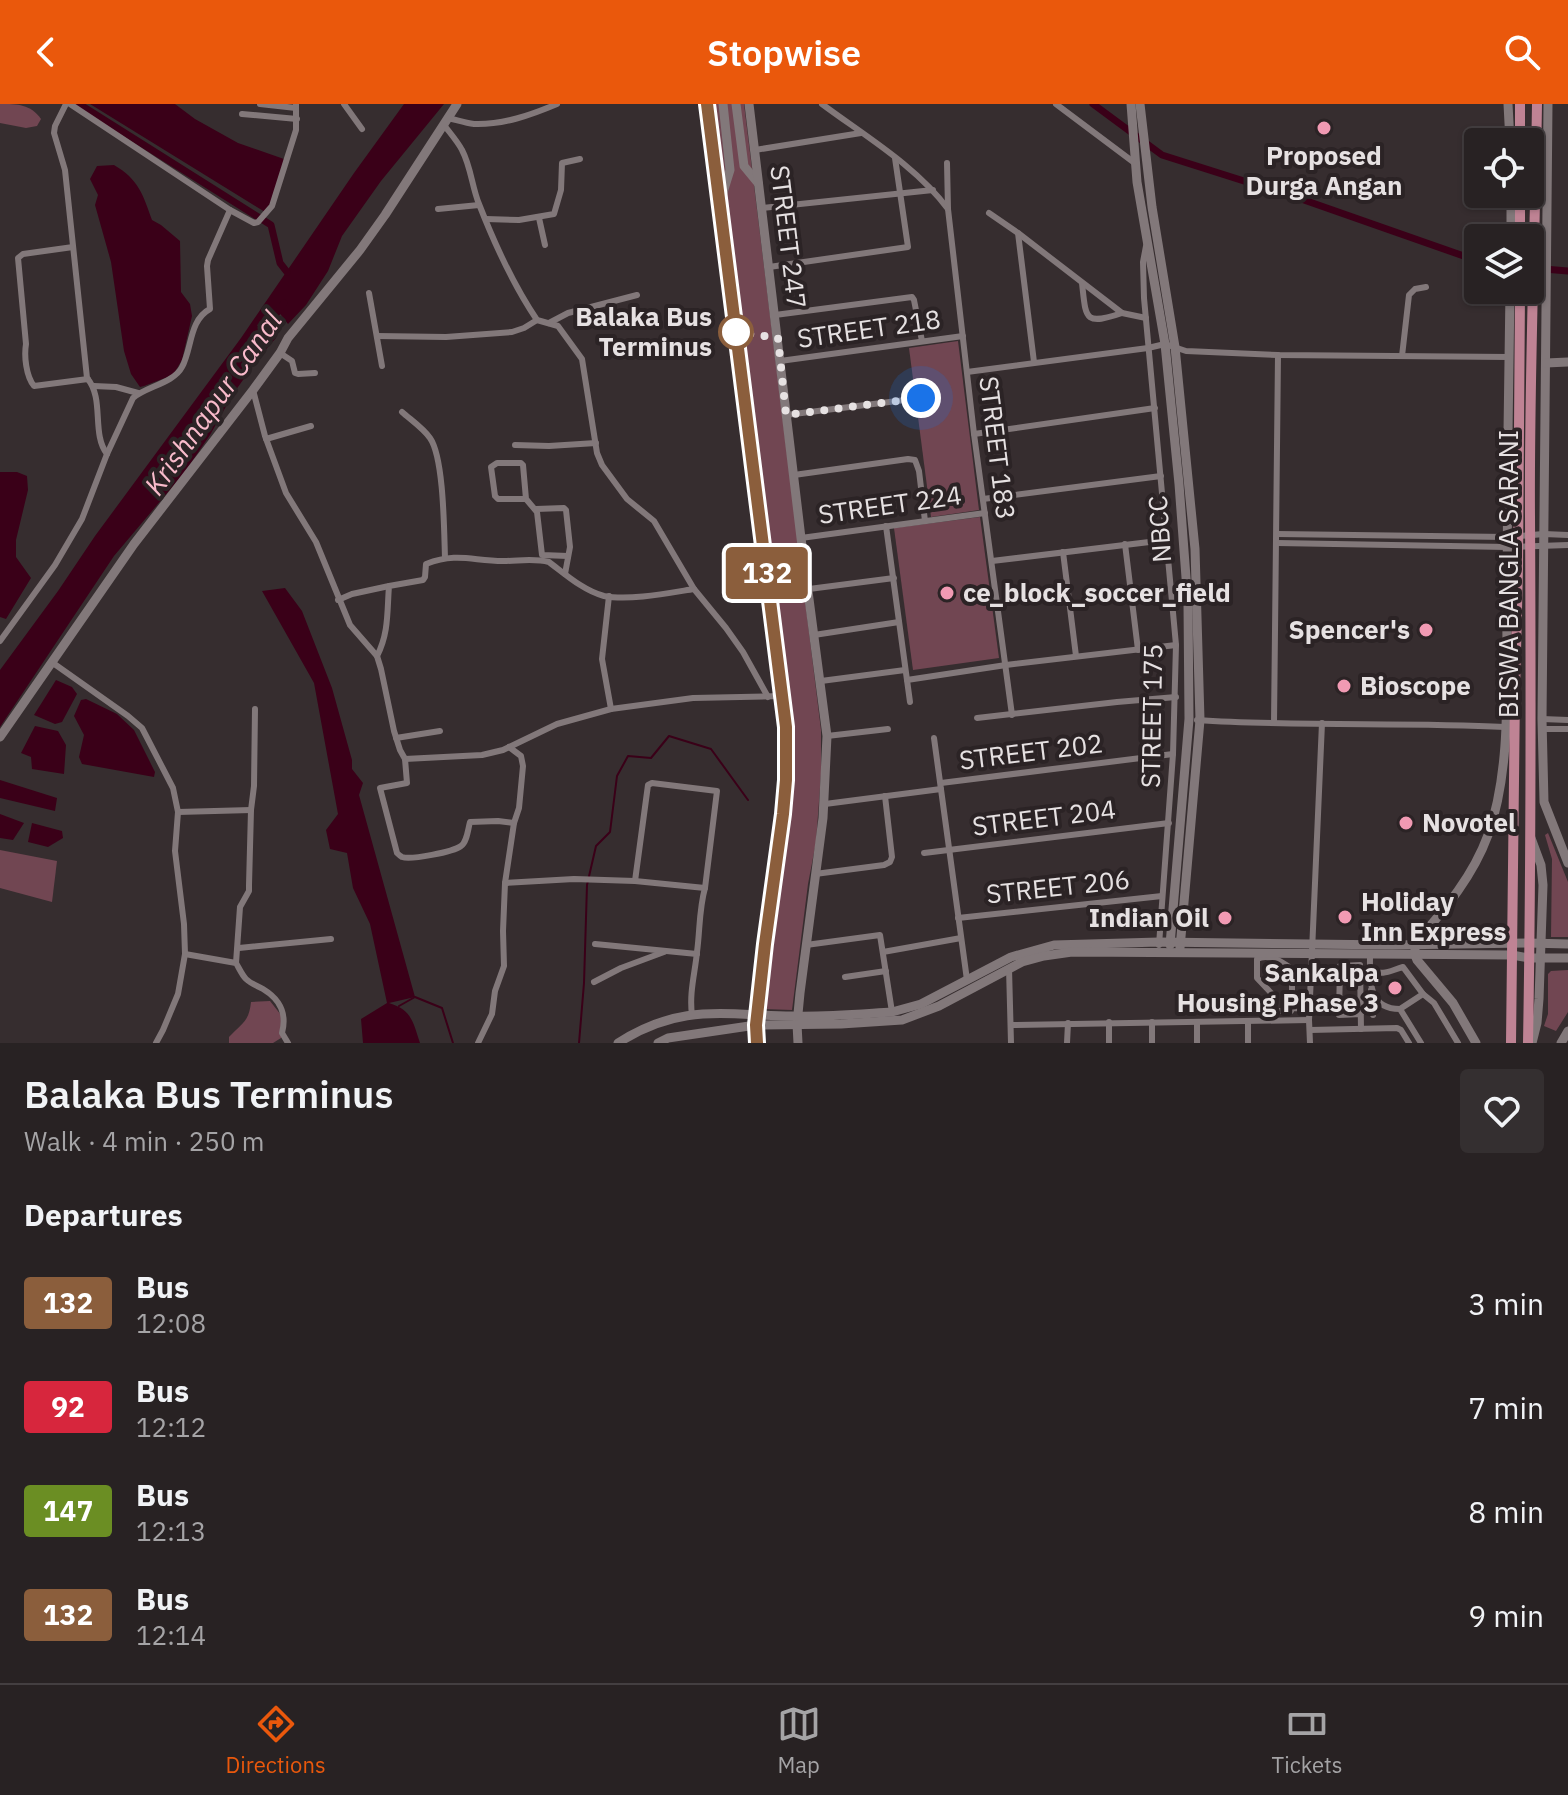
<!DOCTYPE html>
<html lang="en">
<head>
<meta charset="utf-8">
<style>
  body { margin:0; font-family:"IBM Plex Sans",sans-serif; background:#342f30; color:#f1f3f6; height:100vh; display:flex; flex-direction:column; font-size:30px; white-space:nowrap }
  * { box-sizing:border-box; margin:0 }
  p { font-size:26px; color:#a5a4a6 }
  .icon { flex:none; width:44px; height:44px; fill:none; stroke:currentColor; stroke-width:2; stroke-linecap:round; stroke-linejoin:round }
  .map { position:relative; height:939px; overflow:hidden }
  .panel { display:flex; flex-direction:column; background:#282223; flex:1 }
  .panel>* { flex:none }
  .badge { padding:0 16px; border-radius:6px; font-size:28px; line-height:52px }
  .fabs { position:absolute; left:1464px; top:24px; display:grid; gap:16px }
  .fabs a { display:grid; place-items:center; width:80px; height:80px; border-radius:8px; background:#282223; box-shadow:0 2px 6px #0004,0 0 0 2px #443f41; font-size:40px }
  .you { position:absolute; width:40px; height:40px; margin:-20px; border:6px solid #fff; border-radius:50%; background:#1a73e8; box-shadow:0 0 0 12px #1a73e833 }
  .map>.badge { position:absolute; translate:-50% -50%; box-shadow:0 0 0 4px #fff }
  h2 { padding:0 24px; font-size:30px; line-height:72px }
  .round { display:grid; place-items:center; flex:none; width:84px; height:84px; border-radius:8px; background:#342f30 }
  .overview { display:flex; align-items:center; justify-content:space-between; height:136px; padding:0 24px }
  h1 { font-size:38px; font-weight:600; line-height:60px }
  ul { padding:0; list-style:none }
  li { display:flex; align-items:center; gap:24px; height:104px; padding:0 24px }
  li div { flex:1 }
  li b { display:block; font-size:30px }
  li em { font-style:normal }
  li .badge { min-width:88px; font-weight:700; text-align:center }
  header { display:flex; justify-content:space-between; align-items:center; height:104px; padding:0 24px; background:#ea580c; color:#fff; font-size:36px; font-weight:600 }
  .dock { display:flex; justify-content:space-around; align-items:center; height:112px; border-top:2px solid #443f41; background:#282223; font-size:22px; color:#a5a4a6 }
  .dock a { display:grid; justify-items:center; gap:4px }
  .dock .active { color:#ea580c }
  .map>svg:first-child { display:block }
  .green { fill:#714652 }
  .water { fill:#3a0018 }
  .lines { fill:none; stroke-linecap:round; stroke-linejoin:round }
  .stream { stroke:#3a0018; stroke-width:2 }
  .canal { stroke:#3a0018; stroke-width:7 }
  .street { stroke:#82787a; stroke-width:6 }
  .secondary { stroke:#82787a; stroke-width:9 }
  .primary { stroke:#bf8394; stroke-width:10 }
  .line-casing { stroke:#fff; stroke-width:18 }
  .line { stroke:#8b5e3c; stroke-width:12 }
  .walk { stroke:#e6e1e2; stroke-width:8; stroke-dasharray:0 14.4 }
  .poi-dot { fill:#f19ab3; stroke:#2b2325; stroke-width:3 }
  .stop-dot { fill:#fff; stroke:#8b5e3c; stroke-width:4 }
  .labels { text-anchor:middle; stroke-width:8; stroke-linejoin:round; paint-order:stroke }
  .poi-label { font-size:26px; font-weight:bold; fill:#e6e1e2; stroke:#2b2325; text-anchor:start }
  .street-label { font-size:26px; fill:#e6e1e2; stroke:#2b2325 }
  .stop-label { font-size:26px; font-weight:bold; fill:#e6e1e2; stroke:#2b2325; text-anchor:end }
  .water-label { font-size:28px; font-style:italic; fill:#f9bbcb; stroke:#2b2325 }
</style>
</head>
<body>
<header><svg class="icon" aria-label="back" viewBox="0 0 24 24"><path d="M15 5l-7 7 7 7"/></svg>Stopwise<svg class="icon" aria-label="search" viewBox="0 0 24 24"><circle cx="10" cy="10" r="6"/><path d="M15 15l6 6"/></svg></header>
<div class="map">
<svg width="1568" height="939" viewBox="0 0 1568 939">
  <rect width="100%" height="100%" fill="#362d2f"/>
  <!-- green -->
  <g class="green">
    <path d="M0 0C18 0 30 0 41 15L37 22 26 24 0 19Z"/>
    <polygon points="712,0 744,0 821,626 821,670 816,738 808,780 792,906 763,905 773,809 790,691 791,647 788,604"/>
    <polygon points="958,237 979,406 931,413 909,244"/>
    <polygon points="980,413 999,554 913,566 894,424"/>
    <polygon points="1548,729 1568,778 1568,833 1551,833 1552,755 1545,731"/>
    <polygon points="0,746 57,757 52,798 0,784"/>
    <polygon points="1568,866 1568,908 1556,927 1544,922 1548,910 1548,870 1551,867"/>
    <path d="M270 897 281 911V934L273 939H229V933C242 919 249 918 251 898Z"/>
  </g>
  <!-- water -->
  <g class="water">
    <polygon points="90,0 175,0 195,15 238,39 284,55 271,102 265,108"/>
    <polygon points="404,0 444,0 381,77 342,132 328,167 306,201 288,220 278,207 257,221 268,232 276,234 260,252 233,290 210,331 184,369 114,452 0,623 0,566 58,487 95,432 241,234 354,69"/>
    <path d="M114 61C138 75 143 90 152 116L161 121 180 137 181 188 190 200 192 212 182 256 173 271 144 282 140 283 131 270 124 247 111 158 95 101 98 91 90 75 97 62Z"/>
    <polygon points="0,368 17,368 27,372 28,386 16,436 16,453 31,474 6,515 0,513"/>
    <path d="M285 484 302 507 332 584 352 656V665L363 679 359 691 415 893 389 899C412 906 413 918 420 939H363L361 915 387 899 370 820 353 784 347 749 330 745 326 726 338 710 314 579 262 487Z"/>
    <polygon points="56,576 72,583 77,590 62,618 55,620 34,611"/>
    <polygon points="86,595 117,610 134,626 155,668 154,673 82,660 79,653 84,631 74,612 81,596"/>
    <polygon points="35,622 58,627 66,641 64,670 32,665 31,653 21,649"/>
    <polygon points="0,676 57,694 55,707 0,694"/>
    <polygon points="0,710 24,719 13,736 0,734"/>
    <polygon points="32,719 62,727 63,734 48,743 28,738"/>
  </g>
  <g class="lines">
    <!-- stream -->
    <g class="stream">
      <polyline points="399,902 415,893 442,904 453,939"/>
      <polyline points="579,939 584,879 587,781 596,742 610,728 617,672 628,652 651,654 669,632 711,645 748,696"/>
    </g>
    <!-- canal -->
    <g class="canal">
      <polyline points="79,0 271,121 280,159 287,168"/>
      <polyline points="1093,0 1162,51 1304,96 1478,157"/>
      <polyline points="1544,165 1568,167"/>
      <polyline points="259,234 284,199"/>
    </g>
    <!-- street -->
    <g class="street">
      <path d="M66 0 55 22 54 29 65 66 87 274C105 295 91 329 107 350"/>
      <polyline points="70,0 230,106 254,119 258,118 272,102 296,26 296,0"/>
      <polyline points="260,0 296,4"/>
      <polyline points="344,0 362,25"/>
      <path d="M822 0C865 32 916 62 948 105L974 330 1012 611"/>
      <polyline points="1056,0 1136,60"/>
      <polyline points="242,10 297,15"/>
      <path d="M448 14C457 16 465 19 474 20 503 21 531 11 557 0"/>
      <path d="M444 21C450 29 458 38 462 46 471 63 472 83 479 100 495 141 512 179 537 216L558 222 582 255 597 349 602 361 627 395 654 417 694 485 726 524 743 548 768 593"/>
      <polyline points="755,46 861,29"/>
      <polyline points="947,59 948,105"/>
      <polyline points="762,104 933,86"/>
      <polyline points="438,105 479,101"/>
      <polyline points="989,109 1018,129 1122,209 1146,214"/>
      <polyline points="539,114 545,141"/>
      <polyline points="486,115 519,116 554,110 561,86 562,59 580,55"/>
      <polyline points="1018,129 1034,258"/>
      <polyline points="1146,142 1143,158 1144,194 1176,541 1173,650 1159,841"/>
      <path d="M73 143 23 150 18 154 26 240C24 252 26 272 34 282L88 275"/>
      <polyline points="769,163 908,143 895,54"/>
      <path d="M1082 179C1086 215 1084 222 1122 209"/>
      <polyline points="369,189 382,262"/>
      <polyline points="775,211 912,193 914,196 922,237"/>
      <polyline points="549,219 568,209 637,191"/>
      <polyline points="377,232 446,233 512,228 524,224 537,216"/>
      <polyline points="280,249 292,257 295,269 298,270 315,269"/>
      <polyline points="1402,252 1409,191 1415,185 1426,183"/>
      <polyline points="780,257 963,232"/>
      <polyline points="967,268 1148,244 1165,240 1186,247 1278,251 1509,253"/>
      <polyline points="94,282 116,283 138,289"/>
      <polyline points="253,286 265,332 286,389 316,438 350,521 377,552 381,565 394,627 400,646 405,655 482,651 503,646 557,620 611,605 693,594 782,592"/>
      <path d="M402 308C411 316 423 324 430 334 444 354 444 427 445 454"/>
      <polyline points="786,311 921,294"/>
      <polyline points="974,330 1155,304"/>
      <polyline points="266,335 311,322"/>
      <polyline points="515,341 549,342 596,339"/>
      <polyline points="794,371 908,355 915,356 919,367 925,417"/>
      <polyline points="526,395 523,361 521,359 497,359 491,363 495,392 498,395 526,395 537,408 542,451 568,452"/>
      <polyline points="983,395 1161,372"/>
      <polyline points="536,405 564,404 566,406 570,443 565,470"/>
      <polyline points="886,422 910,598"/>
      <polyline points="1277,430 1507,433 1544,430 1568,431"/>
      <polyline points="801,434 985,409"/>
      <polyline points="1277,439 1507,443 1568,441"/>
      <polyline points="1125,440 1138,546"/>
      <polyline points="1063,448 1076,552"/>
      <polyline points="992,457 1166,436"/>
      <polyline points="809,485 894,474"/>
      <polyline points="609,492 602,555 611,605"/>
      <polyline points="338,496 352,490 389,482"/>
      <polyline points="814,531 899,518"/>
      <path d="M0 537 55 461 82 415 107 350 133 294C145 283 174 279 182 263 192 245 189 216 210 205L207 162 208 156 230 106"/>
      <path d="M377 552C389 529 387 507 389 482L423 476 425 473 426 460C458 448 472 457 503 457 519 457 534 454 549 458 565 470 584 487 604 492 629 497 669 489 694 485"/>
      <polyline points="53,559 128,612 142,624 173,684 178,708 175,747 184,820 185,850 178,890 163,926 156,939"/>
      <polyline points="907,576 1006,561 1176,541"/>
      <polyline points="821,577 905,566"/>
      <polyline points="977,614 1117,598 1176,593"/>
      <polyline points="1542,615 1568,616"/>
      <path d="M1197 616C1299 623 1402 618 1505 623"/>
      <polyline points="1274,619 1278,251"/>
      <polyline points="1542,625 1568,625"/>
      <polyline points="827,632 888,625"/>
      <polyline points="396,634 440,627"/>
      <polyline points="934,634 967,876"/>
      <path d="M405 655 407 679 380 684 397 749C398 750 400 752 402 753 411 756 453 748 461 742 467 738 468 725 470 718L498 717 514 719"/>
      <polyline points="941,679 1173,650"/>
      <polyline points="825,700 941,685"/>
      <polyline points="178,708 251,706"/>
      <polyline points="924,749 1169,719"/>
      <polyline points="815,770 884,761 890,758 892,753 885,692"/>
      <path d="M635 777 648 681 652 679 717 687 705 784C699 805 700 826 697 848 695 869 689 889 692 911"/>
      <polyline points="505,779 574,775 635,777 705,784"/>
      <polyline points="958,814 1162,792"/>
      <polyline points="595,840 697,850"/>
      <polyline points="806,841 880,831 892,908"/>
      <polyline points="239,844 331,835"/>
      <polyline points="883,848 961,834"/>
      <path d="M185 850 236 859C239 864 242 871 246 875 251 880 258 882 263 885 281 896 287 910 282 929L288 939"/>
      <path d="M1370 851C1370 875 1367 905 1400 905L1421 939"/>
      <polyline points="236,859 240,803 249,787 249,781 251,706 254,682 255,605"/>
      <polyline points="1009,864 1011,939"/>
      <path d="M1370 866C1384 872 1389 867 1403 863L1423 890 1400 905"/>
      <polyline points="845,873 886,867"/>
      <polyline points="594,878 621,864 664,848"/>
      <polyline points="1371,886 1373,911"/>
      <polyline points="1423,890 1434,899 1458,939"/>
      <path d="M1292 904 1291 907H1276L1274 906V892L1257 874V855C1269 849 1282 858 1292 865V904L1310 905"/>
      <polyline points="1361,910 1339,911 1340,862 1360,861 1361,925"/>
      <polyline points="1248,917 1248,939"/>
      <polyline points="1109,918 1109,939"/>
      <polyline points="1152,918 1152,939"/>
      <polyline points="1197,918 1197,939"/>
      <polyline points="1011,921 1309,916"/>
      <polyline points="1310,926 1397,924 1401,926 1409,939"/>
      <polyline points="478,939 492,910 495,887 504,862 503,827 505,779 514,719 519,704 523,662 521,652 509,643"/>
      <polyline points="1067,939 1068,919"/>
      <polyline points="1310,939 1309,916 1322,619"/>
    </g>
    <!-- secondary -->
    <g class="secondary">
      <polyline points="707,0 786,623 786,676 783,710 765,840 756,921 757,939"/>
      <polyline points="736,0 744,62 758,79"/>
      <polyline points="749,0 801,434 827,632 823,714 800,889 797,920 798,939"/>
      <polyline points="1131,0 1137,78 1165,240 1179,380 1188,500 1189,615 1170,841"/>
      <polyline points="1140,0 1152,103 1175,243 1195,445 1200,616 1180,844"/>
      <polyline points="1508,0 1510,38"/>
      <polyline points="1548,0 1542,615 1544,698 1568,759"/>
      <polyline points="1511,90 1511,134"/>
      <polyline points="721,95 730,66 723,0"/>
      <polyline points="1546,259 1568,258"/>
      <polyline points="0,633 134,440 253,286 280,249 288,234 360,146 385,111 457,0"/>
      <polyline points="1531,734 1541,761 1543,781 1539,895 1537,919 1532,939"/>
      <path d="M618 939C680 899 723 911 792 912 825 913 859 910 892 908L921 900 1011 853 1054 841 1159 838 1392 841 1529 839 1568 840"/>
      <polyline points="658,939 668,934 756,921 841,920 902,916 939,902 1022,858 1044,852 1072,848 1512,851 1529,854 1568,854"/>
      <path d="M1476 939 1453 899 1417 856 1415 851V841L1418 836C1446 804 1473 772 1488 731 1512 664 1506 579 1507 508 1507 401 1508 293 1510 186"/>
      <polyline points="1561,939 1568,927"/>
    </g>
    <!-- primary -->
    <g class="primary">
      <polyline points="1520,38 1520,0"/>
      <polyline points="1520,134 1520,90"/>
      <polyline points="1511,939 1515,588 1518,465 1520,186"/>
      <path d="M1528 939C1531 763 1531 588 1530 412 1529 275 1535 137 1537 0"/>
    </g>
  </g>
  <g class="lines">
    <defs>
      <polyline id="line" points="707,0 786,623 786,676 783,710 765,840 756,921 757,939"/>
    </defs>
    <!-- line casing -->
    <use href="#line" class="line-casing"/>
    <!-- line -->
    <use href="#line" class="line"/>
    <!-- walk -->
    <polyline class="walk" points="736,228 778,234 786,311 921,294"/>
  </g>
  <!-- markers -->
  <g class="poi-dot">
    <circle cx="1324" cy="24" r="8"/>
    <circle cx="947" cy="489" r="8"/>
    <circle cx="1426" cy="526" r="8"/>
    <circle cx="1344" cy="582" r="8"/>
    <circle cx="1406" cy="719" r="8"/>
    <circle cx="1345" cy="813" r="8"/>
    <circle cx="1225" cy="814" r="8"/>
    <circle cx="1395" cy="884" r="8"/>
  </g>
  <circle class="stop-dot" cx="736" cy="228" r="16"/>
  <g class="labels">
    <!-- poi labels -->
    <g class="poi-label">
      <text x="1324" y="61" text-anchor="middle">Proposed<tspan x="1324" dy="30">Durga Angan</tspan></text>
      <text x="963" y="498">ce_block_soccer_field</text>
      <text x="1410" y="535" text-anchor="end">Spencer's</text>
      <text x="1360" y="591">Bioscope</text>
      <text x="1422" y="728">Novotel</text>
      <text x="1361" y="807">Holiday<tspan x="1361" dy="30">Inn Express</tspan></text>
      <text x="1209" y="823" text-anchor="end">Indian Oil</text>
      <text x="1379" y="878" text-anchor="end">Sankalpa<tspan x="1379" dy="30">Housing Phase 3</tspan></text>
    </g>
    <!-- street labels -->
    <g class="street-label">
      <text transform="translate(788 133) rotate(83)" y="9">STREET 247</text>
      <text transform="translate(869 225) rotate(-8)" y="9">STREET 218</text>
      <text transform="translate(997 344) rotate(83)" y="9">STREET 183</text>
      <text transform="translate(890 401) rotate(-8)" y="9">STREET 224</text>
      <text transform="translate(1160 425) rotate(-94)" y="9">NBCC</text>
      <text transform="translate(1509 470) rotate(-90)" y="9">BISWA BANGLA SARANI</text>
      <text transform="translate(1152 612) rotate(-89)" y="9">STREET 175</text>
      <text transform="translate(1031 648) rotate(-7)" y="9">STREET 202</text>
      <text transform="translate(1044 714) rotate(-7)" y="9">STREET 204</text>
      <text transform="translate(1058 783) rotate(-6)" y="9">STREET 206</text>
    </g>
    <!-- stop labels -->
    <g class="stop-label">
      <text x="712" y="222">Balaka Bus<tspan x="712" dy="30">Terminus</tspan></text>
    </g>
    <!-- water labels -->
    <g class="water-label">
      <text transform="translate(213 299) rotate(-55)" y="10">Krishnapur Canal</text>
    </g>
  </g>
</svg>
<div class="fabs">
<a><svg class="icon" aria-label="locate" viewBox="0 0 24 24"><circle cx="12" cy="12" r="6"/><path d="M12 2v4M12 18v4M2 12h4M18 12h4"/></svg></a>
<a><svg class="icon" aria-label="layers" viewBox="0 0 24 24"><path d="M12 4l9 5-9 5-9-5zM3 14l9 5 9-5"/></svg></a>
</div>
<div class="you" style="left:921px;top:294px"></div>
<b class="badge" style="left:767px;top:469px;background:#8b5e3c;color:#fff">132</b>
</div>
<section class="panel">
<div class="overview"><div><h1>Balaka Bus Terminus</h1><p>Walk · 4 min · 250 m</p></div><a class="round"><svg class="icon" aria-label="heart" viewBox="0 0 24 24"><path d="M12 20l-8-8c-3-5 5-10 8-4 3-6 11-1 8 4z"/></svg></a></div>
<h2>Departures</h2>
<ul>
<li><span class="badge" style="background:#8b5e3c;color:#fff">132</span><div><b>Bus</b><p>12:08</p></div><em>3 min</em></li>
<li><span class="badge" style="background:#d7263d;color:#fff">92</span><div><b>Bus</b><p>12:12</p></div><em>7 min</em></li>
<li><span class="badge" style="background:#6b8e23;color:#fff">147</span><div><b>Bus</b><p>12:13</p></div><em>8 min</em></li>
<li><span class="badge" style="background:#8b5e3c;color:#fff">132</span><div><b>Bus</b><p>12:14</p></div><em>9 min</em></li>
</ul>
</section>
<nav class="dock">
<a class="active"><svg class="icon" aria-label="directions" viewBox="0 0 24 24"><path d="M12 3l9 9-9 9-9-9zM9 14v-3h6M13 9l2 2-2 2"/></svg>Directions</a>
<a><svg class="icon" aria-label="map" viewBox="0 0 24 24"><path d="M3 6l6-2 6 2 6-2v14l-6 2-6-2-6 2zM9 4v14M15 6v14"/></svg>Map</a>
<a><svg class="icon" aria-label="tickets" viewBox="0 0 24 24"><path d="M3 7h18v10H3zM15 7v10"/></svg>Tickets</a>
</nav>
</body>
</html>
